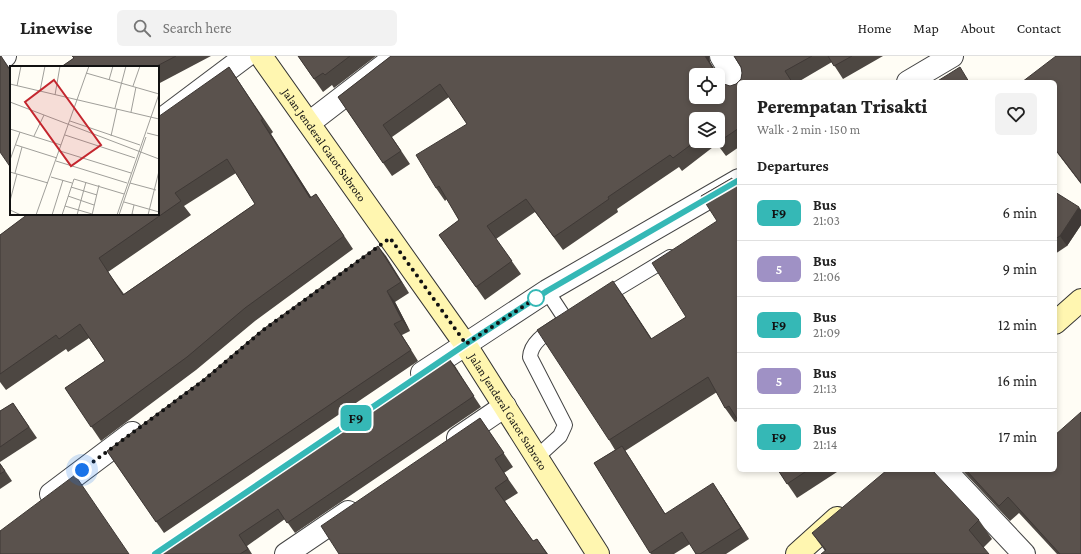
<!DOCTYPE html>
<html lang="en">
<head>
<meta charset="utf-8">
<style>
  body { margin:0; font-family:"Crimson Pro",serif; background:#f2f2f2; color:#222; height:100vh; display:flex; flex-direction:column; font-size:15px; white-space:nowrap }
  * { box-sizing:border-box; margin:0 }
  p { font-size:13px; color:#767676 }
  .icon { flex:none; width:22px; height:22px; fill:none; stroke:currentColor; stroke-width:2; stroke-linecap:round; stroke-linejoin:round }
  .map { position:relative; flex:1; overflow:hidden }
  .details { position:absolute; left:737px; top:24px; width:320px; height:392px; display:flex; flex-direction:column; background:#fff; border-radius:6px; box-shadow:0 2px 6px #0003 }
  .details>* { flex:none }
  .badge { padding:0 8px; border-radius:6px; font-size:14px; line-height:26px }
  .buttons { position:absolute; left:689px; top:12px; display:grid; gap:8px }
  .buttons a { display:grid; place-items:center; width:36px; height:36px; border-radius:6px; background:#fff; box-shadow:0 2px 6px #0003; font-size:20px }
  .you { position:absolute; width:20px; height:20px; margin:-10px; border:3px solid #fff; border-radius:50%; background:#1a73e8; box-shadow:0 0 0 6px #1a73e833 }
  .map>.badge { position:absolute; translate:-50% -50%; box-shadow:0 0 0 2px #fff }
  h2 { padding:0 20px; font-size:15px; line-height:36px }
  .round { display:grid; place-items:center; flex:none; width:42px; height:42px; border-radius:6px; background:#f2f2f2 }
  .headline { display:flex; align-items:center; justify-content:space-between; height:68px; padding:0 20px }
  h1 { font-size:19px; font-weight:800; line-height:30px }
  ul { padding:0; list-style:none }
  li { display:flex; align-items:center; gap:12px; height:56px; padding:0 20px; border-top:1px solid #e0e0e0 }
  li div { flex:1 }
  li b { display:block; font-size:15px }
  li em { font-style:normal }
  li .badge { min-width:44px; font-weight:700; text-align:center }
  header { display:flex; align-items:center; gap:24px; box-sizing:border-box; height:56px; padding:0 20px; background:#fff; border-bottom:1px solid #e0e0e0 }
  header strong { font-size:19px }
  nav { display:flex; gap:22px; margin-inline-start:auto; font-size:14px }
  .search { width:280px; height:36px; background:#f2f2f2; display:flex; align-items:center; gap:10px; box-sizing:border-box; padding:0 14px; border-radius:6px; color:#767676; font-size:15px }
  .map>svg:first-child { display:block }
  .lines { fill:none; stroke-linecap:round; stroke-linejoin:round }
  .service-casing { stroke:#444; stroke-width:16 }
  .minor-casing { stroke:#444; stroke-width:24 }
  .tertiary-casing { stroke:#444; stroke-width:24 }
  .secondary-casing { stroke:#333; stroke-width:24 }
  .service { stroke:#fff; stroke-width:14 }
  .minor { stroke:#fff; stroke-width:22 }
  .tertiary { stroke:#fff; stroke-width:22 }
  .secondary { stroke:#fff6b0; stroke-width:22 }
  .wall { fill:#4d4742; fill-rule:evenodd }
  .shaded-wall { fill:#3f3936 }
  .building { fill:#5a524d; stroke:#3f3936; fill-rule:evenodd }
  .line-casing { stroke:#fff; stroke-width:9 }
  .line { stroke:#35b8b6; stroke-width:6 }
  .walk { stroke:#111; stroke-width:4; stroke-dasharray:0 7.2 }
  .stop-dot { fill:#fff; stroke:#35b8b6; stroke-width:2 }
  .labels { text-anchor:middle; stroke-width:4; stroke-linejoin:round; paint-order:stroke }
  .street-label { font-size:12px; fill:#111; stroke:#fff }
  .inset-road { fill:none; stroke:#a09f9a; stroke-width:1 }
  .view { fill:#c4262e; fill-opacity:0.15; stroke:#c4262e; stroke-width:2 }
  .inset-edge { fill:none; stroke:#111; stroke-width:2 }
</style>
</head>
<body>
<header>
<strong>Linewise</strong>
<div class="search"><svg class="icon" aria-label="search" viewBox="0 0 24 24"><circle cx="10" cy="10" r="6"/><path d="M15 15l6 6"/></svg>Search here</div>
<nav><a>Home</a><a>Map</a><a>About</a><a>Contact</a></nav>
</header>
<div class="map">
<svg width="1081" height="498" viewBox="0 0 1081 498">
  <rect width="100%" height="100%" fill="#fffdf5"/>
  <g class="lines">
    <defs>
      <g id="service">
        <polyline points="602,242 670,201"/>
        <path d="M537 401 560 380 565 369 530 301C531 283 553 274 566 264L547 235"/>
      </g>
      <g id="minor">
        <polyline points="721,0 739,30"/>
        <polyline points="0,4 5,0"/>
        <polyline points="158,66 246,0"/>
        <polyline points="309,67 396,0"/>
        <polyline points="458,382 505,350"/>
        <polyline points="945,414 1024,498"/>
        <polyline points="51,438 132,377"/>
        <polyline points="286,498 348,456"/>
      </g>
      <g id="tertiary">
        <polyline points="908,26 952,0"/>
        <polyline points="422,317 547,235 739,124"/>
      </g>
      <g id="secondary">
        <path id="s1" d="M261 0 465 288 598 498"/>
        <polyline points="1055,267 1081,244"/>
        <polyline points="797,498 837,462"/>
      </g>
    </defs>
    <!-- service casing -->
    <use href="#service" class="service-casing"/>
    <!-- minor casing -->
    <use href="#minor" class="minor-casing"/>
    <!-- tertiary casing -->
    <use href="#tertiary" class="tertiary-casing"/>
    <!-- secondary casing -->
    <use href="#secondary" class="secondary-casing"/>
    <!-- service -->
    <use href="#service" class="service"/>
    <!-- minor -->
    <use href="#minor" class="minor"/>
    <!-- tertiary -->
    <use href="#tertiary" class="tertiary"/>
    <!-- secondary -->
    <use href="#secondary" class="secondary"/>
  </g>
  <!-- wall -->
  <g class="wall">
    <polygon points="72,0 211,0 158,28 158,11 61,11 74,2"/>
    <polygon points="298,0 376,0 334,32 332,29 323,36"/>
    <path d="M391 0H709L710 6 723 27 724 28 730 30 736 28 741 23 742 17 741 11 734 0H883L843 23 832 6 798 26H739V91L726 100 717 88 682 115 679 111 617 153 618 156 563 194 535 156 496 183 521 218 485 244 439 179 459 164 447 143 445 145 436 132 467 68 449 41 392 81 410 108 392 120 338 41ZM696 63 718 85H696Z"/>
    <polygon points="1081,0 1081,128 1055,94 1055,26"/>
    <path d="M229 11 273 76 271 78 311 141 316 138 353 193 255 265 196 314 101 385 65 332 105 305 89 282 68 296 66 293 6 334 0 326V179ZM236 117 255 148 124 238 108 216 191 159 184 150Z"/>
    <polygon points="732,122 739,132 739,366 738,365 735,366 725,352 717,336 625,395 665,458 721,439 749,483 726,498 696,498 690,488 674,498 651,498 594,407 615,394 609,384 623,239 652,283 686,261 717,165"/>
    <polygon points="1055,136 1081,154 1081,169 1067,190 1055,198"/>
    <polygon points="378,190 409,237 395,246 410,275 402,279 418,305 164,477 107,395 204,323"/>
    <polygon points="447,300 481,351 295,477 285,463 247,490 252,498 154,498"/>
    <polygon points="13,347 37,382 0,406 0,355"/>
    <polygon points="480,362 513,411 504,417 518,437 505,445 533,485 537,483 548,498 339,498"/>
    <polygon points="0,407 12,425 0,433"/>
    <polygon points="778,414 835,414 837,416 797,442"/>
    <polygon points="962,414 1055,414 1081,498 1057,498 1019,457 1010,465"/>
    <polygon points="919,416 979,464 992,483 984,491 825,495 812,477"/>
  </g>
  <!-- shaded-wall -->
  <g class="shaded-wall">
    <polygon points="1,0 11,14 11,16"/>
    <polygon points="705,0 709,0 710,6 718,19 717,19"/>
    <polygon points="261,64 271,78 320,155 310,142"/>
    <polygon points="1079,151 1081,154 1081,169 1067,190 1060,180"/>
    <polygon points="378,190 386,200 409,237 401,226"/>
    <polygon points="613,225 623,239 661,298 651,283"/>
    <polygon points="387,235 395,246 410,275 402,264"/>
    <polygon points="447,300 455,310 481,351 474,340"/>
    <polygon points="622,390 630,402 673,470 665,458"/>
    <polygon points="713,427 721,439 749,483 741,472"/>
  </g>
  <!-- building -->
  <g class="building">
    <polygon points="0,0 1,0 11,16 11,112 0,96"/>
    <polygon points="72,0 176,0 155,11 61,11 74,2"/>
    <polygon points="298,0 350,0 325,19 323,17 314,23"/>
    <polygon points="391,0 705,0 717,19 696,19 696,41 718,41 718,21 720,24 724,28 730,30 736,28 741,23 742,17 741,11 734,0 812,0 785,15 792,26 739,26 739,72 717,87 715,85 718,85 718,63 696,63 696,85 673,102 670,99 608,141 609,143 554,181 526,143 487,170 512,205 476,231 439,179 459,164 439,130 436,132 416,99 467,68 440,28 383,69 401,95 383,107 338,41"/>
    <polygon points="828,0 852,0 834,10"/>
    <polygon points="1056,0 1081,0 1081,127 1055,93 1055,26 1022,26"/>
    <path d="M229 11 263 63 261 64 310 142 316 138 344 180 245 252 187 301 91 371 65 332 105 305 80 268 59 283 56 279 0 318V179L28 158H158V61ZM227 103 255 148 123 239 99 202 181 145 175 137Z"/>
    <polygon points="960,11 969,26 936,26"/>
    <polygon points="732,122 739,133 739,366 729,350 725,352 708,321 609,384 537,274 613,225 651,283 686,261 652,207 717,165 701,140"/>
    <polygon points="1055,136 1079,151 1060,180 1055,183"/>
    <polygon points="378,190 401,226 387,235 402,264 394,268 411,294 156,466 107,395 204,323 262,274"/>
    <polygon points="447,300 474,340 287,467 278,453 239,479 248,493 240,498 154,498"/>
    <polygon points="13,347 29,371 0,391 0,355"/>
    <polygon points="1081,356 1081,498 1060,498 1008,441 999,450 966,414 1055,414 1055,379"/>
    <polygon points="480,362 504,397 495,403 508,423 495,432 533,485 537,483 547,498 339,498 321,470"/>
    <polygon points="622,390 665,458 713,427 741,472 700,498 696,498 682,476 650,497 594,407"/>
    <polygon points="0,408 5,415 0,418"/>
    <polygon points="778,414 808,414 787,428"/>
    <polygon points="887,414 917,414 919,416 921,414 932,414 979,464 969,474 989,498 821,498 826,494 812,477"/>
    <polygon points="75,419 129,498 0,498 0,475"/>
  </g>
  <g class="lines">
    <defs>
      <polyline id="line" points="155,498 466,288 547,235 739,124"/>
    </defs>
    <!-- line casing -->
    <use href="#line" class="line-casing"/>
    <!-- line -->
    <use href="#line" class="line"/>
    <!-- walk -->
    <polyline class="walk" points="82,414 204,324 262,275 390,182 466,288 536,242"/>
  </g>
  <!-- markers -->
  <circle class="stop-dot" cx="536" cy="242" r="8"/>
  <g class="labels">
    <!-- street labels -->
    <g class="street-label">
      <text dy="4" stroke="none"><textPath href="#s1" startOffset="109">Jalan Jenderal Gatot Subroto</textPath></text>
      <text dy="4" stroke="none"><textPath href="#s1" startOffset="433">Jalan Jenderal Gatot Subroto</textPath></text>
    </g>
  </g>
  <!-- overview -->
  <g transform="translate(10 10)">
    <rect width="149" height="149" fill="#fffdf5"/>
    <path class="inset-road" d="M76 7 149 28M99 14 103 0M0 18 149 53M7 20 11 0M123 20 130 0M30 25 35 0M45 29 50 0M0 36 149 93M105 42 116 0M121 46 126 21M60 55 130 79M0 63 51 79M137 67 149 70M55 69 125 92M24 70 34 49M101 70 107 43M6 79 47 92M50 85 121 107M0 94 10 66M46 95 117 117M0 106 38 117M5 107 12 81M41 111 62 117M120 117 146 124M61 121 87 129M58 130 84 139M0 135 7 108M114 136 149 146M124 139 122 148 126 149M55 140 82 148M0 144 11 149M26 149 79 0M42 149 53 114M52 149 64 113 114 128M67 149 76 116M82 149 89 119M107 149 149 28M109 149 136 71M138 149 149 105"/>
    <path class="view" d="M44 14 91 79 61 100 15 36Z"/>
    <rect width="149" height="149" class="inset-edge"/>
  </g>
</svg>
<div class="buttons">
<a><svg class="icon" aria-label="locate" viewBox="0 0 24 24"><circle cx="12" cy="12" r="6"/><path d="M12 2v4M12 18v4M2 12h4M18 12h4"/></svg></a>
<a><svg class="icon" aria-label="layers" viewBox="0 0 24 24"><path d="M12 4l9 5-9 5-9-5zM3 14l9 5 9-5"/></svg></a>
</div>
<div class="you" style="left:82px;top:414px"></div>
<b class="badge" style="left:356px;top:362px;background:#35b8b6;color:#111">F9</b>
<section class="details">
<div class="headline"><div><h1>Perempatan Trisakti</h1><p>Walk · 2 min · 150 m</p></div><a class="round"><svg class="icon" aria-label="heart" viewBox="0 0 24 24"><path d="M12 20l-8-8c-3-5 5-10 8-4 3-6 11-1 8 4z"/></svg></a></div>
<h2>Departures</h2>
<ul>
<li><span class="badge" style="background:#35b8b6;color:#111">F9</span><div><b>Bus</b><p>21:03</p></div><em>6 min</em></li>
<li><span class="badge" style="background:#9f91c5;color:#fff">5</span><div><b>Bus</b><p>21:06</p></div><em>9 min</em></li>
<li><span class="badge" style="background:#35b8b6;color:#111">F9</span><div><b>Bus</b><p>21:09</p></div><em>12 min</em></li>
<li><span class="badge" style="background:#9f91c5;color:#fff">5</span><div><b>Bus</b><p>21:13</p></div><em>16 min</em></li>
<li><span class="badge" style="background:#35b8b6;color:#111">F9</span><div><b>Bus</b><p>21:14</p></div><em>17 min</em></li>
</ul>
</section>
</div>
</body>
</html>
